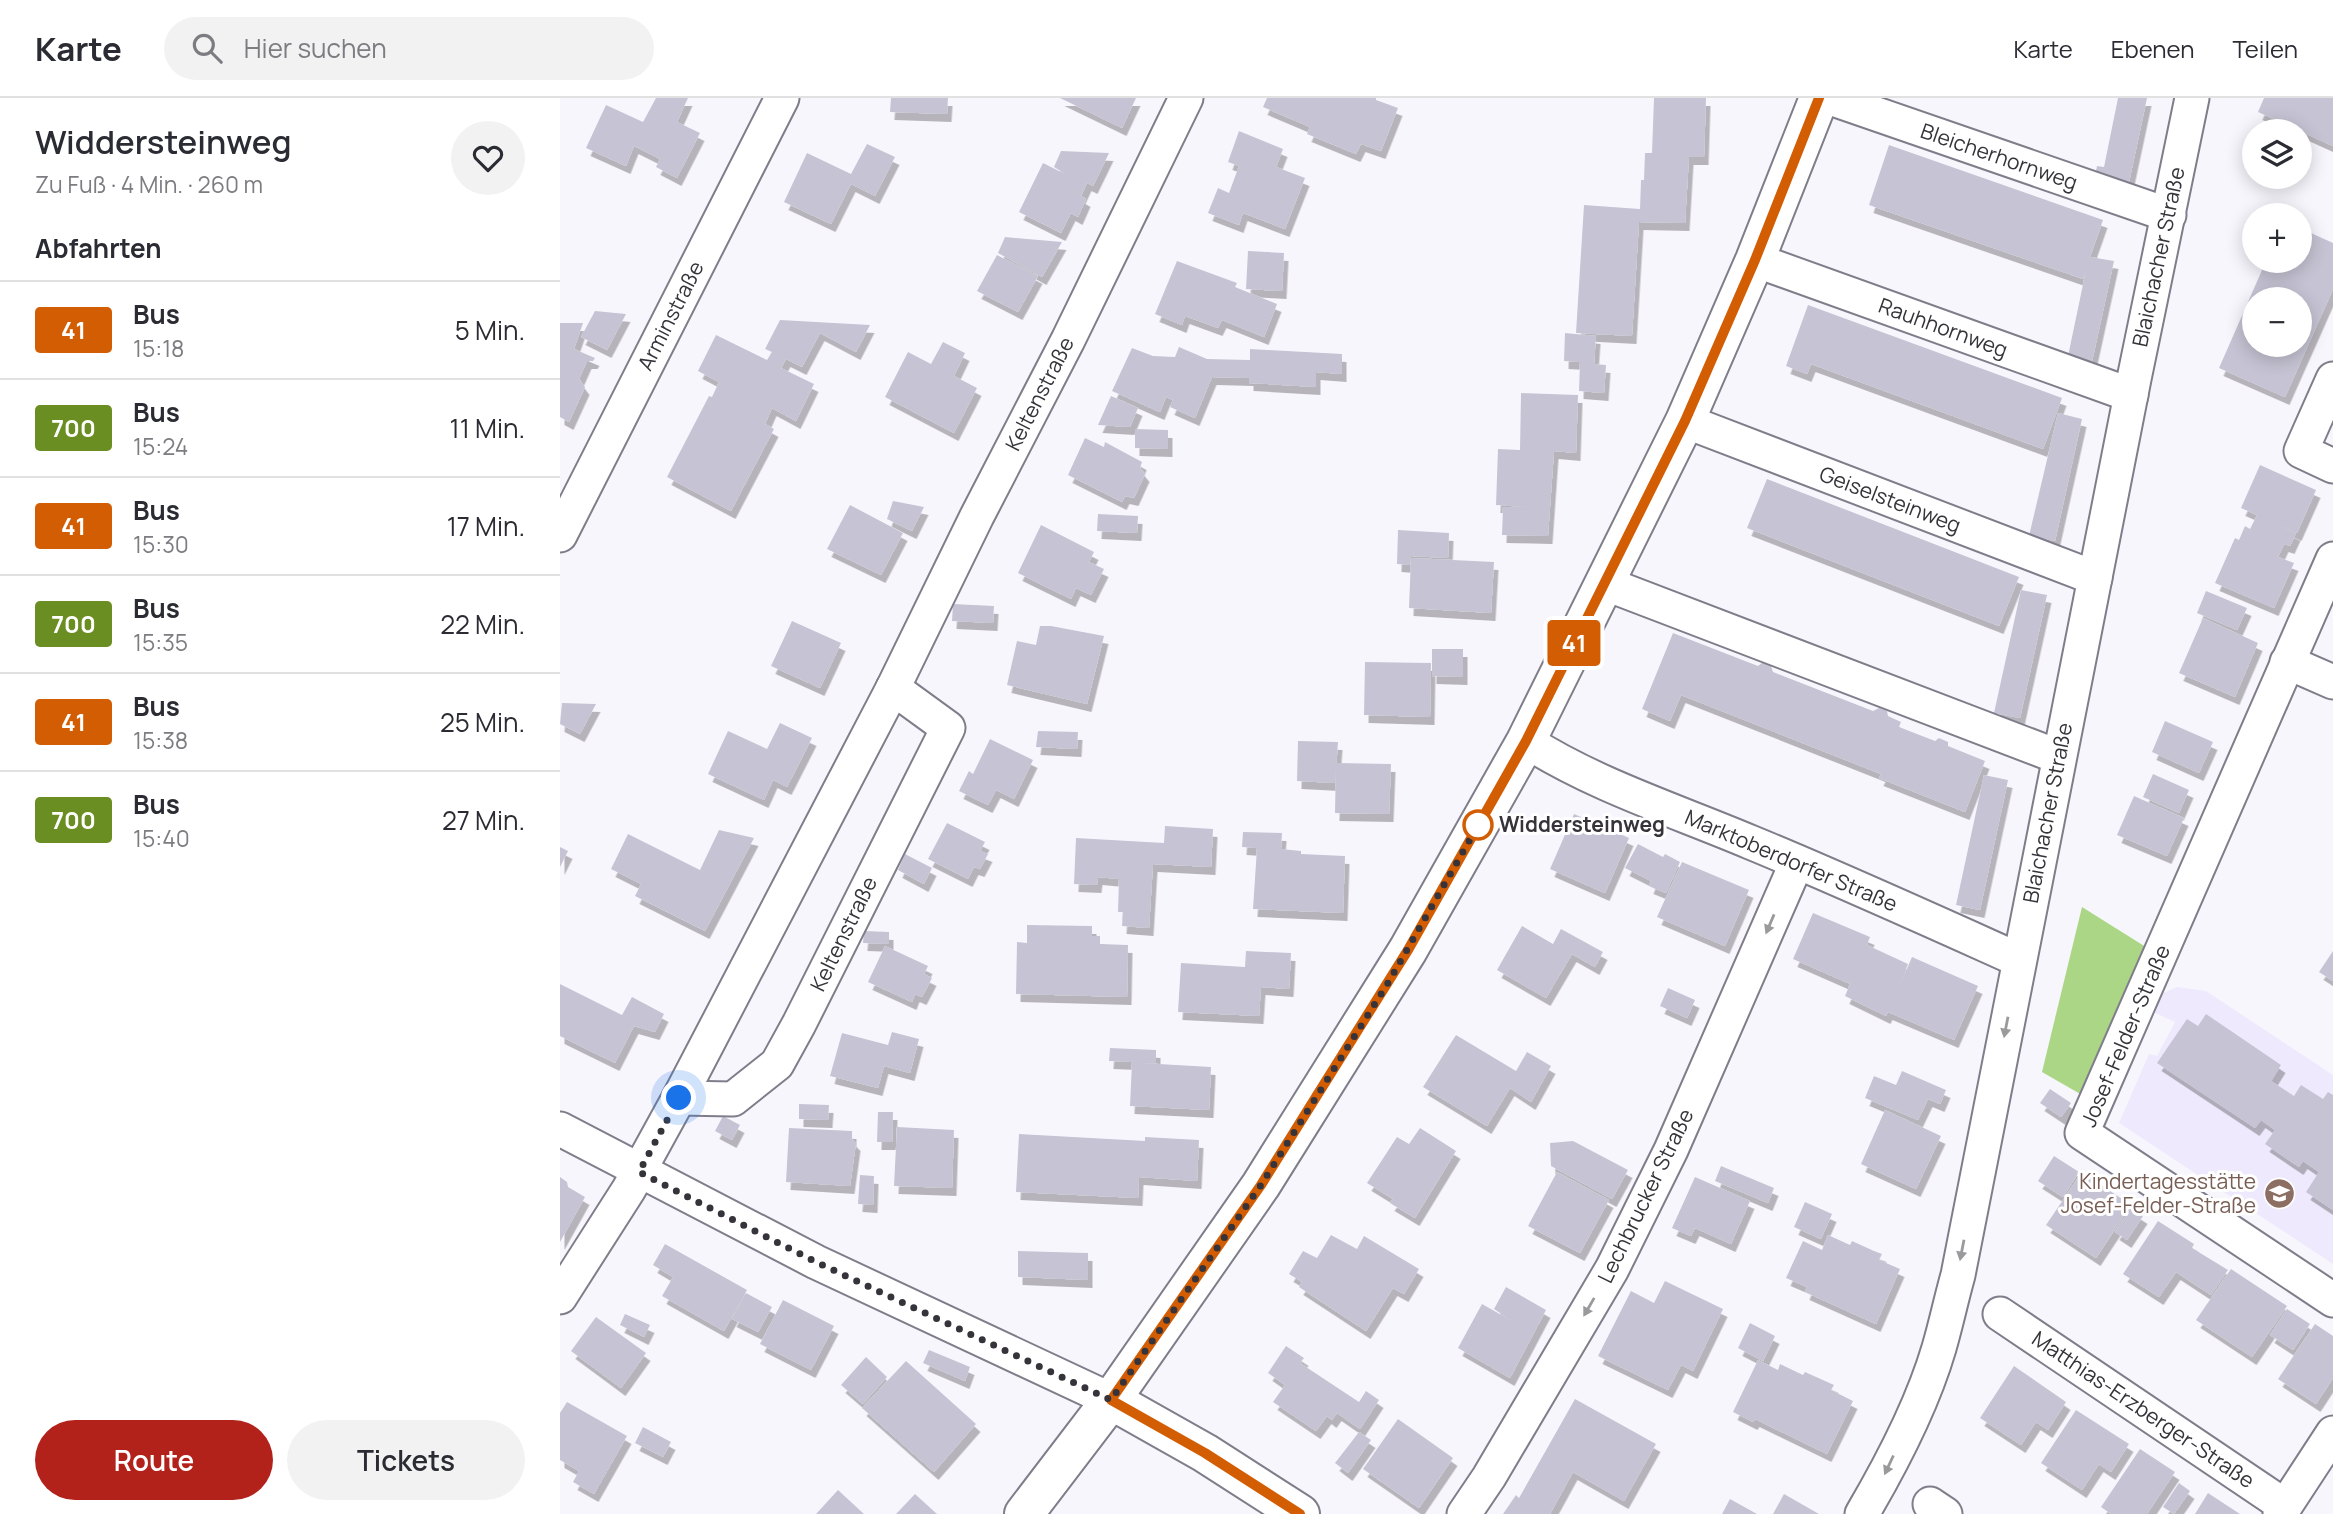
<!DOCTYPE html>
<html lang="de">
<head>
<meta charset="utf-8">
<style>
  body { margin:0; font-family:Manrope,sans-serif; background:#f2f2f3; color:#2b2b33; height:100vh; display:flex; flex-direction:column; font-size:26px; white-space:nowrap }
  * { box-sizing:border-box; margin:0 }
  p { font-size:23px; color:#7c7c81 }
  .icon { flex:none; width:38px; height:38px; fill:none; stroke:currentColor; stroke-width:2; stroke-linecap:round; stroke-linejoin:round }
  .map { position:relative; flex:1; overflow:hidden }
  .panel { display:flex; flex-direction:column; background:#fff; width:560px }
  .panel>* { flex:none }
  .badge { padding:0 14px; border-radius:5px; font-size:24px; line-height:46px }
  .controls { position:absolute; left:1682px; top:21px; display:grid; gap:14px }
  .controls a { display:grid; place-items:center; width:70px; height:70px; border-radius:50%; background:#fff; box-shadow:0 4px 18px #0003; font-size:35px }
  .you { position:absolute; width:35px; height:35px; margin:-18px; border:5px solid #fff; border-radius:50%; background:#1a73e8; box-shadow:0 0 0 10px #1a73e833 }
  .map>.badge { position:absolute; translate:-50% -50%; box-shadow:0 0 0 4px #fff }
  h2 { padding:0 35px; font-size:26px; line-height:63px }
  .round { display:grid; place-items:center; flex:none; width:74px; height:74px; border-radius:37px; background:#f2f2f3 }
  .summary { display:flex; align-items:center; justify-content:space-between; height:119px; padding:0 35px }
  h1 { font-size:33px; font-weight:600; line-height:52px }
  .button { display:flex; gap:14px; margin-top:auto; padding:14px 35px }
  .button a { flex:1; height:80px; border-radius:42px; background:#b2221a; color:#fff; font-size:28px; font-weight:600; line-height:80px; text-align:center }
  .button a+a { background:#f2f2f3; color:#2b2b33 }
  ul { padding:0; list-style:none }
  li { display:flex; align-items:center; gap:21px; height:98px; padding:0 35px; border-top:2px solid #e1e1e2 }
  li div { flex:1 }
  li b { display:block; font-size:26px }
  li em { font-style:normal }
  li .badge { min-width:77px; font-weight:700; text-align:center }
  header { display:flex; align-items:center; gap:42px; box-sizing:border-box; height:98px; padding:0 35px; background:#fff; border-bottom:2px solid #e1e1e2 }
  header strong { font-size:33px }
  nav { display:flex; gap:38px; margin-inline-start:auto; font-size:24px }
  .search { width:490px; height:63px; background:#f2f2f3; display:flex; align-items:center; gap:18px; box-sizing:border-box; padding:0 24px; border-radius:38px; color:#7c7c81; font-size:26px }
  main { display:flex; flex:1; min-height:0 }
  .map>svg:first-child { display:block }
  .built { fill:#eee9fc }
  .green { fill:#abd686 }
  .building { fill:#c6c4d4; fill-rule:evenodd; filter:url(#shadow) }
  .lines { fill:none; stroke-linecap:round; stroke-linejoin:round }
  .minor-casing { stroke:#807d8b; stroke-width:37 }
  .major-casing { stroke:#807d8b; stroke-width:42 }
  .minor { stroke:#fff; stroke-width:33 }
  .major { stroke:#fff; stroke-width:38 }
  .oneway { fill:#9a9a9c }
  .line-casing { stroke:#fff; stroke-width:16 }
  .line { stroke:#d35d03; stroke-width:10 }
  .walk { stroke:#36343a; stroke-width:7; stroke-dasharray:0 12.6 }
  .stop-dot { fill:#fff; stroke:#d35d03; stroke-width:3.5 }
  .labels { text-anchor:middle; stroke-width:6; stroke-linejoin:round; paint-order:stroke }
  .street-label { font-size:21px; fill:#36343a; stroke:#fff }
  .stop-label { font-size:21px; font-weight:bold; fill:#36343a; stroke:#fff; text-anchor:start }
  .education-label { font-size:21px; fill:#785e54; stroke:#fff; text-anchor:end }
</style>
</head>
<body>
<header>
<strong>Karte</strong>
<div class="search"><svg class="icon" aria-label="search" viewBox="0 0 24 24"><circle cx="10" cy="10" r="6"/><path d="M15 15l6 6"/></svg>Hier suchen</div>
<nav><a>Karte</a><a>Ebenen</a><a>Teilen</a></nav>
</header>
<main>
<section class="panel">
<div class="summary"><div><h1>Widdersteinweg</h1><p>Zu Fuß · 4 Min. · 260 m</p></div><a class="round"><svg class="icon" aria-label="heart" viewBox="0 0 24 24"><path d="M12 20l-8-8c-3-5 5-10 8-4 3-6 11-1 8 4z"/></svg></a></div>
<h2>Abfahrten</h2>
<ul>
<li><span class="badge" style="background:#d35d03;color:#fff">41</span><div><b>Bus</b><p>15:18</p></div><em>5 Min.</em></li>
<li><span class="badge" style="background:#6b8e23;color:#fff">700</span><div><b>Bus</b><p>15:24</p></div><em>11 Min.</em></li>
<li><span class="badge" style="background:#d35d03;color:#fff">41</span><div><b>Bus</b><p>15:30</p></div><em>17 Min.</em></li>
<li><span class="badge" style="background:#6b8e23;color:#fff">700</span><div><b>Bus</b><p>15:35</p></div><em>22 Min.</em></li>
<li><span class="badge" style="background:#d35d03;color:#fff">41</span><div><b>Bus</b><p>15:38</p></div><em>25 Min.</em></li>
<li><span class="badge" style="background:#6b8e23;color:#fff">700</span><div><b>Bus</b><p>15:40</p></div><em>27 Min.</em></li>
</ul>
<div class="button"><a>Route</a><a>Tickets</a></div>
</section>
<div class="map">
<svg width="1773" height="1416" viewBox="0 0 1773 1416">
  <defs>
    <filter id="shadow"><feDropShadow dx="4.5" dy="8" stdDeviation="0" flood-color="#0004"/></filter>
  </defs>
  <rect width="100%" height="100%" fill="#f8f6fd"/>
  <!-- built -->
  <polygon class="built" points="1617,889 1646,893 1773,977 1773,1166 1559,1025 1589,956 1597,958 1615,924 1591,913 1601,896"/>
  <!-- green -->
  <polygon class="green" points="1522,809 1589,851 1522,997 1482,974"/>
  <!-- building -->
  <g class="building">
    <polygon points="96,0 128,0 117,24 140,35 117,80 96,69 100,61 74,48 66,68 26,50 46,7 83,24"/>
    <polygon points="331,0 388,0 387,16 330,14"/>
    <polygon points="500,0 576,0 562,30"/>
    <polygon points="707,0 816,0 816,2 838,10 821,53 801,46 796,56 747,36 750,29 703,9"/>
    <polygon points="1094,0 1146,0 1144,59 1129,59 1125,125 1079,124 1072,238 1016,235 1024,107 1080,111 1081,82 1084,82 1085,55 1092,55"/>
    <polygon points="1558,0 1587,0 1568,89 1534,82 1537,68 1544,69"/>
    <polygon points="1704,0 1773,0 1773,48 1698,14"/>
    <polygon points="679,33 723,51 716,69 745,80 725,131 683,115 679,127 648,115 658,90 669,95 679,68 668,64"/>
    <polygon points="307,46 335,59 315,98 291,86 271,126 224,104 247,55 291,76"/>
    <polygon points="1329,47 1543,122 1530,159 1554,163 1531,268 1507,263 1526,172 1523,181 1309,107"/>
    <polygon points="501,53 549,55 533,88 527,85 521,98 526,101 518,119 511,115 501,135 459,114 483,65 507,77 494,69"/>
    <path d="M1740 130 1773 145V191L1725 299 1659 270 1706 163H1740ZM1694 201H1740V247H1694Z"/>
    <polygon points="445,139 502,144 482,179 438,155"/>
    <polygon points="688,153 724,155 722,193 686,191"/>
    <polygon points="437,157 478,178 458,214 417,193"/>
    <polygon points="617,163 677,185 675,189 717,206 704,239 662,222 658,230 625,218 622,227 595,216"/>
    <polygon points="1248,207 1502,300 1483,351 1251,266 1247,276 1226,268"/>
    <polygon points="35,213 66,216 47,252 21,239"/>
    <polygon points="220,222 310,227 296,254 260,235 242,269 226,261 221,270 254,286 236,323 212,310 205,326 214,331 171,413 107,379 149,298 152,299 159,284 138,273 156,237 207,262 212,254 205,251"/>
    <polygon points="0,225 23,225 14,251 35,260 33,263 27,263 19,281 25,289 9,324 0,319"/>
    <polygon points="1005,235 1036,238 1034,266 1046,267 1044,295 1019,293 1020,264 1004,263"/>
    <polygon points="383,244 405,255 394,278 417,290 394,335 325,299 348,254 371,266"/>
    <polygon points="619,249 647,261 690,262 690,251 782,256 782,276 756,274 756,289 689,285 689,280 652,279 635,320 610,309 613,302 606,299 600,314 552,293 572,250 593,258 615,259"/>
    <polygon points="961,295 1018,297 1016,355 994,353 988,438 942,437 943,409 968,409 936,407 938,351 960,352"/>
    <polygon points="551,298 578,310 570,329 538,327"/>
    <polygon points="1498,315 1522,321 1495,443 1469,438"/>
    <polygon points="575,331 608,332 608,351 575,350"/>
    <polygon points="525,340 544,349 545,344 582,364 580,370 585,376 574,400 565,398 562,404 508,377"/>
    <polygon points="1700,367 1756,392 1737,435 1714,425 1736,435 1730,448 1724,446 1718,459 1734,465 1714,510 1655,485 1675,440 1679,442 1685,428 1690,431 1697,417 1681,410"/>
    <polygon points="1207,381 1459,479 1439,528 1187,430"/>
    <polygon points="333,403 364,409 352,433 327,421"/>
    <polygon points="290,407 343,435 321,477 267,451"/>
    <polygon points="538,416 578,418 577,435 537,433"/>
    <polygon points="481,427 534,454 529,464 544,471 531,497 516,490 511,501 458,475"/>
    <polygon points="838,432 889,435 888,460 851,458 850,467 837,466"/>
    <polygon points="851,460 934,464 931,515 849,510"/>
    <polygon points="1461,492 1487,497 1460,620 1434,615"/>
    <polygon points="1646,493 1687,510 1677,532 1637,515"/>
    <polygon points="393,506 434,508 433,525 392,523"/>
    <polygon points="1643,520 1698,545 1675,599 1619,575"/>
    <polygon points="232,523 281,545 260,590 211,568"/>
    <polygon points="480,528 491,528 544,538 527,606 447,587 457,543 476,547"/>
    <polygon points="1113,535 1198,568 1203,564 1211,568 1213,574 1313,613 1319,610 1327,613 1328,618 1341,624 1339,629 1375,643 1379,640 1388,644 1388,648 1425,663 1405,714 1319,680 1321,676 1121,597 1110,623 1082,611"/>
    <polygon points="872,551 903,551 903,579 872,578"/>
    <polygon points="805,564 871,565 870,619 804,617"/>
    <polygon points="2,605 36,606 20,636 0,626"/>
    <polygon points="1605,623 1653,644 1639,675 1592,654"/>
    <polygon points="220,625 252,640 227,689 213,682 204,702 148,676 168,633 207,651"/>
    <polygon points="478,633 518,634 517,651 476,649"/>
    <polygon points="430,641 473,662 454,701 436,692 428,707 399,693 409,673 413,676"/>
    <polygon points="738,643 778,644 775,685 737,683"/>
    <polygon points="776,665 831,666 829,716 775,715"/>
    <polygon points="1593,676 1629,692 1619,715 1583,699"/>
    <polygon points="1424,677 1448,682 1420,812 1396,807"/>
    <polygon points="1574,698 1624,720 1607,758 1557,737"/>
    <polygon points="1014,716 1069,740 1045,795 990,771"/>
    <polygon points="387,725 425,744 420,753 428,756 420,771 414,769 408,781 368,761"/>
    <polygon points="605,728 653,731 651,769 593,766 589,830 562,828 563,814 558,814 559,781 538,779 537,787 514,786 516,740 604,745"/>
    <polygon points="159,732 194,740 145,833 75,798 81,786 51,771 68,736 140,772"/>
    <polygon points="683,734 722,735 721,751 741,753 741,756 785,758 783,815 693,811 697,750 682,749"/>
    <polygon points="1078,746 1103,759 1105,756 1120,764 1106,795 1089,788 1091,783 1065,770"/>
    <polygon points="0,749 8,753 0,769"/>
    <polygon points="345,756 372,770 364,786 338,772"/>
    <polygon points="1122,764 1189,792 1165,848 1097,819"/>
    <polygon points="1253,815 1310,839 1307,847 1348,866 1339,889 1352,859 1418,888 1394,942 1328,914 1326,918 1285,898 1290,886 1233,861"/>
    <polygon points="467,827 532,828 532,838 540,838 540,846 568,847 567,899 456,896 457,844 467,845"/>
    <polygon points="962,828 993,846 1001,831 1043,854 1035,869 1012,856 986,900 937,872"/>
    <polygon points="304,833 329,834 329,846 303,845"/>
    <polygon points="325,848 368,868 364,876 372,880 362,899 355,896 352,904 308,884"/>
    <polygon points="686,853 731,855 729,891 701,889 699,918 618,914 621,865 685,869"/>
    <polygon points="1773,853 1773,883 1759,874"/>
    <polygon points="0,886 62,917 72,899 104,916 95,934 74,928 55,965 0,938"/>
    <polygon points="1108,890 1135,902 1127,920 1100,908"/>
    <polygon points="1646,916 1721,967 1711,983 1734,998 1741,987 1763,1001 1768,994 1773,997 1773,1112 1746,1094 1759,1074 1743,1063 1739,1069 1705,1046 1715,1032 1701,1022 1695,1030 1597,965 1627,921 1638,928"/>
    <polygon points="332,934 359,941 350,975 324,968 318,990 270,978 282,935 328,947"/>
    <polygon points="896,937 956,973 967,954 991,968 971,1004 950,990 927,1028 863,989"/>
    <polygon points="550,950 596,952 596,965 581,965 651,969 649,1012 570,1008 572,964 549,963"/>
    <polygon points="1342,973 1386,992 1380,1006 1368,1001 1358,1022 1305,1000 1314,978 1336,987"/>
    <polygon points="1490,991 1511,1005 1501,1019 1480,1005"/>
    <polygon points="239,1006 269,1007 268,1022 239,1021"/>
    <polygon points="1325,1012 1381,1038 1356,1091 1301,1066"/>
    <polygon points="318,1014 333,1014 332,1044 317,1044"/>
    <polygon points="163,1018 180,1027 172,1042 155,1033"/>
    <polygon points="337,1029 394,1032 392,1090 334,1088"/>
    <polygon points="229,1030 292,1033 292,1041 296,1045 290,1088 226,1084"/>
    <polygon points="860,1030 896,1053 855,1120 830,1105 833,1101 807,1085 837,1039 849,1046"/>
    <polygon points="459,1036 585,1043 585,1039 639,1042 637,1083 579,1079 578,1100 456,1094"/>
    <polygon points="1013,1043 1068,1072 1052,1101 991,1068 990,1045"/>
    <polygon points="1494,1058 1519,1074 1503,1099 1478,1083"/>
    <polygon points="1161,1068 1214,1090 1208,1105 1155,1083"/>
    <polygon points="997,1074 1049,1102 1020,1155 968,1128"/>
    <polygon points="1522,1074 1571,1107 1536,1160 1486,1127"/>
    <polygon points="300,1077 314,1078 313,1107 298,1106"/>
    <polygon points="0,1079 7,1084 8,1089 25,1099 0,1144"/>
    <polygon points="1135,1079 1190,1103 1171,1146 1135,1130 1131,1138 1112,1130"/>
    <polygon points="1245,1104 1272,1116 1261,1141 1234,1129"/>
    <polygon points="1571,1110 1583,1118 1567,1142 1555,1134"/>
    <polygon points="1598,1123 1634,1146 1632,1150 1668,1172 1651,1197 1616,1174 1599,1199 1563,1176"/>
    <polygon points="771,1137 797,1151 804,1138 859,1171 844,1196 833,1190 806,1233 739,1189 742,1184 729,1176 743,1153 757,1160"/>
    <polygon points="1268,1137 1290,1147 1292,1143 1314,1153 1322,1156 1319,1162 1340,1171 1316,1226 1245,1194 1247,1189 1226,1180 1243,1143 1262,1152"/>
    <polygon points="105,1146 187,1192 164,1233 102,1198 113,1179 93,1167"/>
    <polygon points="458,1153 528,1155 528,1182 458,1179"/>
    <polygon points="1671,1171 1727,1208 1692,1259 1636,1222"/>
    <polygon points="1105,1183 1163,1211 1133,1273 1121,1267 1108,1292 1038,1258 1071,1193 1094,1205"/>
    <polygon points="946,1189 986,1212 950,1280 898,1250 922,1206 952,1223 934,1211"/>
    <polygon points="186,1195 212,1209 198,1234 172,1221"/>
    <polygon points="223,1202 274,1228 251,1272 200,1246"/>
    <polygon points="1727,1211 1750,1226 1733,1252 1710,1237"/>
    <polygon points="65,1216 90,1227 84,1239 60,1227"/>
    <polygon points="36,1219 86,1255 61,1290 11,1253"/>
    <polygon points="1190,1225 1215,1238 1203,1263 1178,1250"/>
    <polygon points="1755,1226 1773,1238 1773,1280 1756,1306 1718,1281"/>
    <polygon points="726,1248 744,1260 740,1265 799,1304 806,1293 819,1302 800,1331 777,1315 772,1322 767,1318 756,1333 713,1304 725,1287 708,1275"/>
    <polygon points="369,1252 410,1269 405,1283 363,1265"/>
    <polygon points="306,1259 327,1279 303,1306 281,1287"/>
    <polygon points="1198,1262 1218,1272 1220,1266 1243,1277 1245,1274 1274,1287 1271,1292 1293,1303 1267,1356 1195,1321 1193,1324 1173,1314"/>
    <polygon points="346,1263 416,1326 374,1374 302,1310"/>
    <polygon points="1454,1268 1506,1304 1488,1332 1476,1324 1461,1347 1420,1320"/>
    <polygon points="1015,1301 1096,1346 1064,1403 1013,1374 990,1416 943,1416 956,1397 959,1400"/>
    <polygon points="7,1304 67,1338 34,1396 13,1384 19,1373 0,1362 0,1315"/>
    <polygon points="1516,1312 1569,1346 1551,1374 1539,1366 1522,1392 1481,1365"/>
    <polygon points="838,1321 893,1360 859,1410 803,1371"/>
    <polygon points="83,1329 111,1344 103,1359 75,1345"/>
    <polygon points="799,1334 811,1342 788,1375 775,1365"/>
    <polygon points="1580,1351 1615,1374 1587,1416 1551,1416 1541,1409"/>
    <polygon points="1619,1385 1630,1393 1614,1416 1603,1409"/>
    <polygon points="278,1392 304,1416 256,1416"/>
    <polygon points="1648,1395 1680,1416 1635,1416"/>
    <polygon points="355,1396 377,1416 336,1416"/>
    <polygon points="1224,1396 1259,1416 1213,1416"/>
    <polygon points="1170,1401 1197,1416 1162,1416"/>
  </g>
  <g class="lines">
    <defs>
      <g id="minor">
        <polyline points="1270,0 1609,117"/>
        <polyline points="1195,162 1571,297"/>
        <polyline points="1773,281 1741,353 1773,368"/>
        <polyline points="1125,323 1535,480"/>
        <polyline points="0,437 222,0"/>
        <polyline points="1773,461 1522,1035 1773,1202"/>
        <polyline points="1044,485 1499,659"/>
        <polyline points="1727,564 1773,584"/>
        <path d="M966 643C1035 687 1114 712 1190 744 1280 781 1370 822 1459 862"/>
        <polyline points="119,1000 173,1001 217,966 239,926 388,630 333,590"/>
        <polyline points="0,1031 256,1164 551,1302"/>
        <polyline points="0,1199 69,1091 119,1000 333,590 417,418 508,242 626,0"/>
        <polyline points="1440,1216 1725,1408"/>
        <polyline points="1370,1406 1385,1416"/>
        <polyline points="904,1416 929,1379 1052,1171 1111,1052 1237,764"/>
        <path d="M1302 1416C1332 1365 1362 1308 1379 1250 1386 1226 1391 1202 1398 1177L1574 281 1632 0"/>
        <polyline points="1720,1416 1773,1335"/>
      </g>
      <g id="major">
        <polyline points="551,1302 645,1355 740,1416"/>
        <polyline points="464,1416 551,1302 701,1087 848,852 966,643 1125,323 1195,162 1259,0"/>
      </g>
    </defs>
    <!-- minor casing -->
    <use href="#minor" class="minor-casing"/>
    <!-- major casing -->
    <use href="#major" class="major-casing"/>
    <!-- minor -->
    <use href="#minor" class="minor"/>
    <!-- major -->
    <use href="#major" class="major"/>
  </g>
  <!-- one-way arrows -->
  <defs><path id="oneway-solid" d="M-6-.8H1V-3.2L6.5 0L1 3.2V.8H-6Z" transform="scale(1.75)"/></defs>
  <g class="oneway">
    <use href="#oneway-solid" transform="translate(1210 826) rotate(113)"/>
    <use href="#oneway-solid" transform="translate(1446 929) rotate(101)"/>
    <use href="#oneway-solid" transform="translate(1402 1152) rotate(101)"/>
    <use href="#oneway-solid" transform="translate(1029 1209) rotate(120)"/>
    <use href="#oneway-solid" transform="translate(1329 1367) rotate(115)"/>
  </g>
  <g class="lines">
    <defs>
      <polyline id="line" points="740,1416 645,1355 551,1302 701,1087 756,999 848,852 966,643 1125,323 1195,162 1259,0"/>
    </defs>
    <!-- line casing -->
    <use href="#line" class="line-casing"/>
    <!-- line -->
    <use href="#line" class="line"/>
    <!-- walk -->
    <polyline class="walk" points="119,1000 79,1074 256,1164 551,1302 701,1087 828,885 920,724 918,727"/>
  </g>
  <!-- icons -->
  <defs>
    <symbol id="school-disc" viewBox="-11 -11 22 22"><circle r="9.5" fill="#8d6e63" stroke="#fff"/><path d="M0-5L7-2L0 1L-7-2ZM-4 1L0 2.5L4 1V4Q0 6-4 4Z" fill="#fff"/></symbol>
  </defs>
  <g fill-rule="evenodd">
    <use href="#school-disc" x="1702" y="1078" width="35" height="35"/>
  </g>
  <!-- markers -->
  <circle class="stop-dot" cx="918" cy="727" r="14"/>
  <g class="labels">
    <!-- street labels -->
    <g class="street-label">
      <text transform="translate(1439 59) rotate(19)" y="7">Bleicherhornweg</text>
      <text transform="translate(1599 159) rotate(-78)" y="7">Blaichacher Straße</text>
      <text transform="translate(111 218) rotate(-63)" y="7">Arminstraße</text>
      <text transform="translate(1383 230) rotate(20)" y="7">Rauhhornweg</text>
      <text transform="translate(480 296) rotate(-63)" y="7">Keltenstraße</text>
      <text transform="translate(1330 402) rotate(21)" y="7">Geiselsteinweg</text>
      <text transform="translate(1488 715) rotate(-79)" y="7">Blaichacher Straße</text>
      <text transform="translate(1231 763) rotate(23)" y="7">Marktoberdorfer Straße</text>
      <text transform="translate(284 836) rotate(-64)" y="7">Keltenstraße</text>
      <text transform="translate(1566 938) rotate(-67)" y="7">Josef-Felder-Straße</text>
      <text transform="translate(1086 1098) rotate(-64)" y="7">Lechbrucker Straße</text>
      <text transform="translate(1583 1312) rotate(34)" y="7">Matthias-Erzberger-Straße</text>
    </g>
    <!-- stop labels -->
    <g class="stop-label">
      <text x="939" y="734">Widdersteinweg</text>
    </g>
    <!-- education labels -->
    <g class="education-label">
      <text x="1696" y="1091">Kindertagesstätte<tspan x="1696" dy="24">Josef-Felder-Straße</tspan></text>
    </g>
  </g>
</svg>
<div class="controls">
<a><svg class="icon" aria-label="layers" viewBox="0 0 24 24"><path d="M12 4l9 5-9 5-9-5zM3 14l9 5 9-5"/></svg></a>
<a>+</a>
<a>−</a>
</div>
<div class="you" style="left:119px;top:1000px"></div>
<b class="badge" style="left:1014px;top:545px;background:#d35d03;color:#fff">41</b>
</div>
</main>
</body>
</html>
